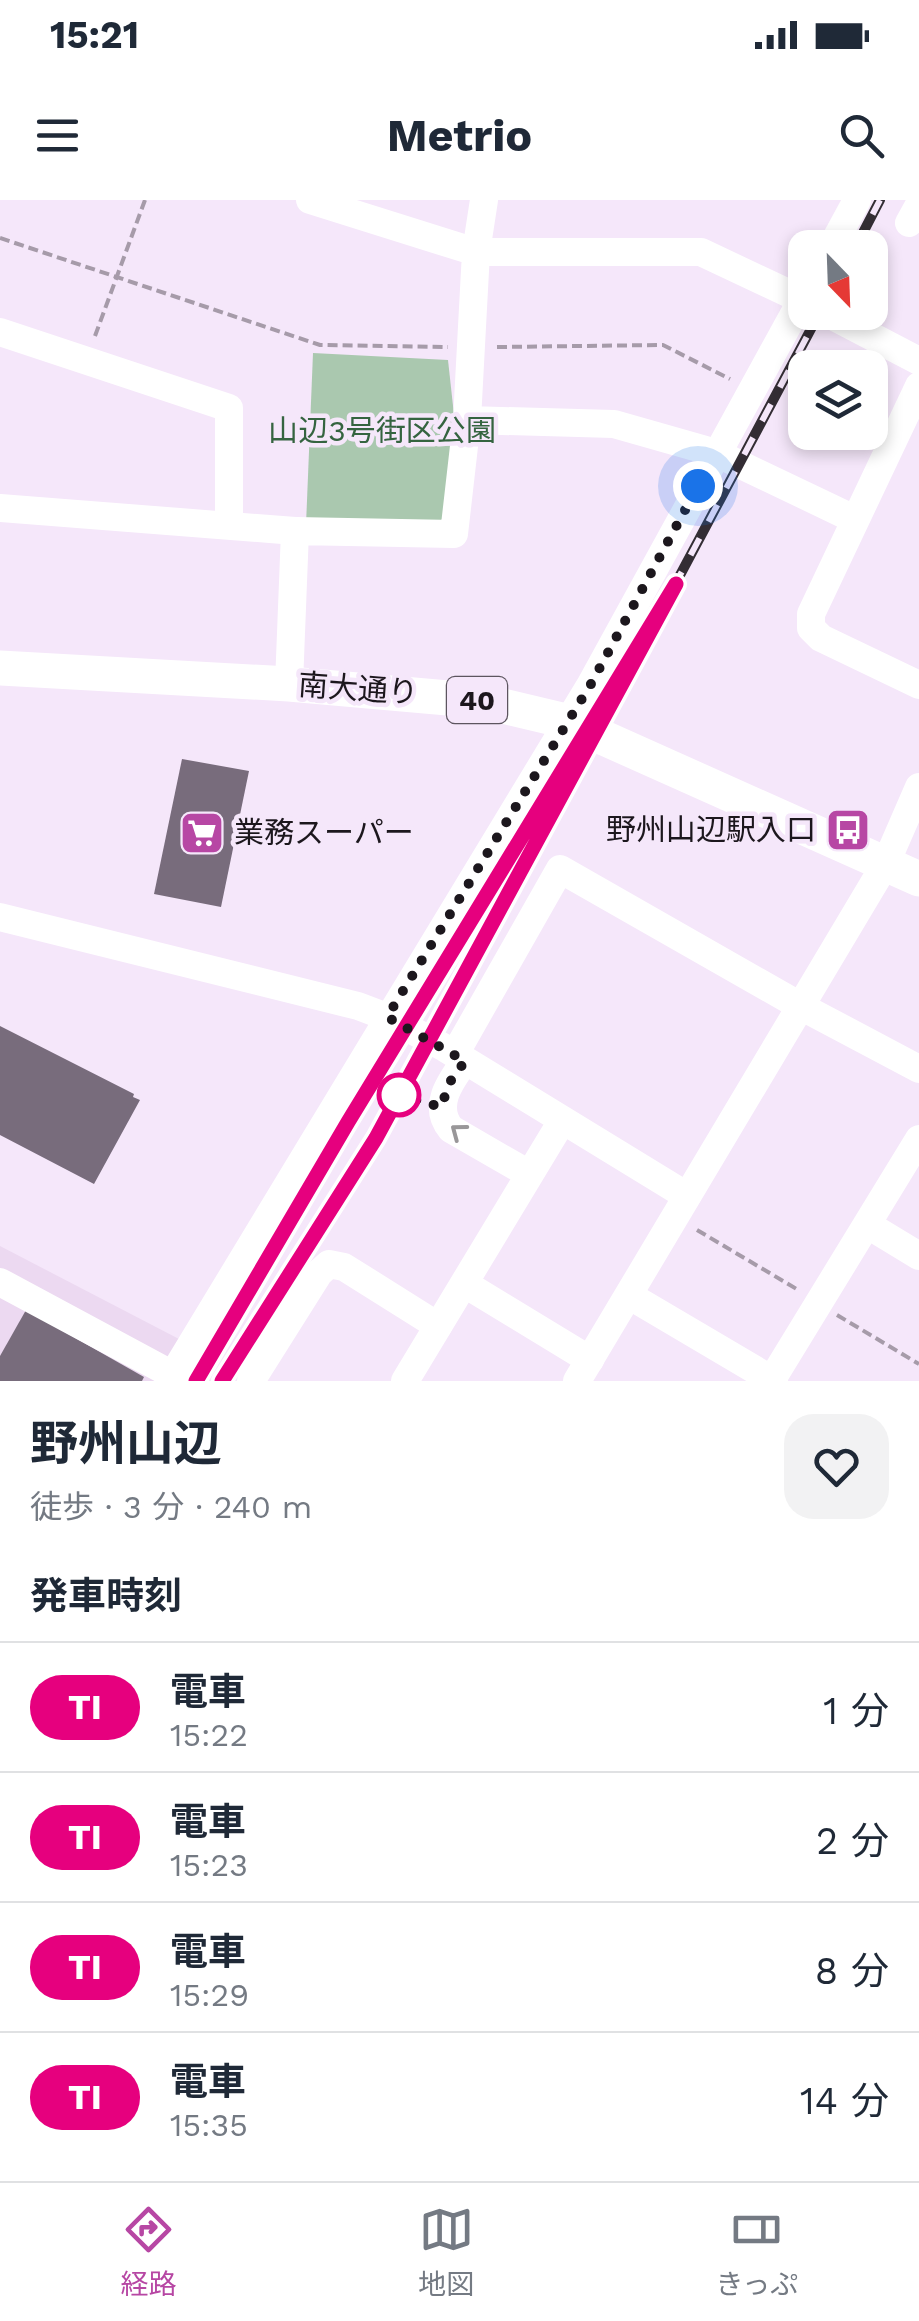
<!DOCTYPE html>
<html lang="ja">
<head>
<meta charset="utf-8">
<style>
  body { margin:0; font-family:"Work Sans","Noto Sans JP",sans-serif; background:#f2f2f3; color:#1f2937; height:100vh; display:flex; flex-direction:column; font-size:38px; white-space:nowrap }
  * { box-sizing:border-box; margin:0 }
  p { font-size:32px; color:#747a83 }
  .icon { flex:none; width:55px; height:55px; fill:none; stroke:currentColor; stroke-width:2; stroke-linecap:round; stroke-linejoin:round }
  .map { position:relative; height:1181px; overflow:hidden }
  .panel { display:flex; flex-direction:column; background:#fff; flex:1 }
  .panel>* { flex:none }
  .badge { padding:0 20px; border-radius:32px; font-size:35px; line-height:65px }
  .needle { width:65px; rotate:157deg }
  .controls { position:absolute; left:788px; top:30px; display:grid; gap:20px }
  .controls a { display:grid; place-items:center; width:100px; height:100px; border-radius:20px; background:#fff; box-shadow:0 5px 15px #0003; font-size:50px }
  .you { position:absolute; width:50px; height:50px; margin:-25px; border:8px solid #fff; border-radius:50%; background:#1a73e8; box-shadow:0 0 0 15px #1a73e833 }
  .map>.badge { position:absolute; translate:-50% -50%; box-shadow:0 0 0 5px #fff }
  h2 { padding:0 30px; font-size:38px; line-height:90px }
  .round { display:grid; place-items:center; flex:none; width:105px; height:105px; border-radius:30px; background:#f2f2f3 }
  .head { display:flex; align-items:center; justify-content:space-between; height:170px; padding:0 30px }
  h1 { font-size:48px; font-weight:700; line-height:75px }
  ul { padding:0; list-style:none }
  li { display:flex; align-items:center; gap:30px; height:130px; padding:0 30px; border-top:2px solid #e0e1e3 }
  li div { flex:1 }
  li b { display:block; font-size:38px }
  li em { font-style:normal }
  li .badge { min-width:110px; font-weight:700; text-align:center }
  .status { display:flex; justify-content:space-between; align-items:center; height:70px; padding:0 50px; background:#fff; direction:ltr }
  .status svg { height:28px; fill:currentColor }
  header { display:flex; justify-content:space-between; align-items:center; height:130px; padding:0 30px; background:#fff; font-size:45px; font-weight:700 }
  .tab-bar { display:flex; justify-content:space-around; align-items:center; height:140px; border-top:2px solid #e0e1e3; background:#fff; font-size:28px; color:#747a83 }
  .tab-bar a { display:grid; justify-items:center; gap:5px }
  .tab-bar .current { color:#b747a4 }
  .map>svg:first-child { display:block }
  .built { fill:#ecd9f1 }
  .green { fill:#aac8af }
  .building { fill:#786c7c }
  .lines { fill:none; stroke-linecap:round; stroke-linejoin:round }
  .path { stroke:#a69ba9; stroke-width:4; stroke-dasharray:10 5; stroke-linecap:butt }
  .minor { stroke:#fff; stroke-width:28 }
  .major { stroke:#fff; stroke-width:35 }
  .rail-casing { stroke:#332d34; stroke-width:10 }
  .rail { stroke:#f5e7fa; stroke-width:6; stroke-dasharray:19; stroke-linecap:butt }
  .oneway { stroke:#999799 }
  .line-casing { stroke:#fff; stroke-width:22 }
  .line { stroke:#e6007e; stroke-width:15 }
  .walk { stroke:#1c171d; stroke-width:10; stroke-dasharray:0 18 }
  .stop-dot { fill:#fff; stroke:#e6007e; stroke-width:5 }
  .labels { text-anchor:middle; stroke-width:9; stroke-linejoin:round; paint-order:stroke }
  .shield { fill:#f5e7fa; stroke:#5d555f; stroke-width:2.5 }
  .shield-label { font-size:28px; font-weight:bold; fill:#1c171d }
  .park-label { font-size:30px; fill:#356440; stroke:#f5e7fa }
  .street-label { font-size:30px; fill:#1c171d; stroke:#f5e7fa }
  .poi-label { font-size:30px; fill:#1c171d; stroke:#f5e7fa; text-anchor:end }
</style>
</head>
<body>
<div class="status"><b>15:21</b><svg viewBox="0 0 49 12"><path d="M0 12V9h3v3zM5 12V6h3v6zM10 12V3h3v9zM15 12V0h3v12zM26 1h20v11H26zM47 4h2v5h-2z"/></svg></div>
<header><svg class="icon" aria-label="menu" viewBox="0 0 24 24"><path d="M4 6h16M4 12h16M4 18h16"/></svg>Metrio<svg class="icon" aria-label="search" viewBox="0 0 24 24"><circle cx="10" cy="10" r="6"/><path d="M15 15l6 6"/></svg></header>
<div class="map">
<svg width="919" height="1181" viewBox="0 0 919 1181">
  <rect width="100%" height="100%" fill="#f5e7fa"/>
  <!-- built -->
  <polygon class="built" points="0,1046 179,1139 154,1181 0,1181"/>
  <!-- green -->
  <polygon class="green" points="313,153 448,160 454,215 448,325 306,325"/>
  <!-- building -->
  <g class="building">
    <polygon points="182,559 249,571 221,707 154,694"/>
    <polygon points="0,826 134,894 133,897 140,900 94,984 0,935"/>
    <polygon points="26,1110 144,1177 142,1181 0,1181 0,1156"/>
  </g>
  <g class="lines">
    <!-- path -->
    <g class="path">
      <polyline points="0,38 320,145 448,147"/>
      <polyline points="95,136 145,0"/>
      <polyline points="497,147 663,145 730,179"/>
      <polyline points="697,1030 800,1091"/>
      <polyline points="837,1115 919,1164"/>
    </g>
    <!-- minor -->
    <g class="minor">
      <polyline points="310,0 476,52 467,220 614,224 716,253 854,319"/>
      <polyline points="484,0 476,52 701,52 805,101"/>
      <polyline points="909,23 919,5"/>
      <polyline points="831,48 857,0"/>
      <polyline points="825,112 919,161"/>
      <polyline points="0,132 229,208 229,325"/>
      <polyline points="919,186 811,414 811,428 821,438 919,485"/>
      <polyline points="0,308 295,331"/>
      <polyline points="289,484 295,331 454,334 467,220"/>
      <polyline points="0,717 358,806 387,817 445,848 687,996"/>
      <polyline points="455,854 560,669 802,807 919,869"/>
      <path d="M465 861C450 882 432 906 451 929L529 974"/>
      <polyline points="868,1025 919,1056"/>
      <polyline points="0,1082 173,1175"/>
      <polyline points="465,1084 590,1160"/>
      <polyline points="630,1096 774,1181"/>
      <polyline points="169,1181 591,484 805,94"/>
      <polyline points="251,1181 319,1073 329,1064 344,1067 438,1126"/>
      <polyline points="405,1181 562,921"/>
      <polyline points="577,1181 886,663 919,587"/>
      <polyline points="771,1181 919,939"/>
    </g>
    <!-- major -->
    <polyline class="major" points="0,468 289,484 482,501 566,521 919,679"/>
    <defs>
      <g id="rail">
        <polyline points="855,48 880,0"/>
        <polyline points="196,1181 348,922 537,615"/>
        <polyline points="222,1181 376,938 505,704 820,112"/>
      </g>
    </defs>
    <!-- rail casing -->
    <use href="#rail" class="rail-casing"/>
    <!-- rail -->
    <use href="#rail" class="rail"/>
  </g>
  <!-- one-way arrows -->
  <defs><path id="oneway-chevron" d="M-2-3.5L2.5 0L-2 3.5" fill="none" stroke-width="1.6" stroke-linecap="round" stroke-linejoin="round" transform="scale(2.5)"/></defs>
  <use class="oneway" href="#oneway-chevron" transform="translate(458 931) rotate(-143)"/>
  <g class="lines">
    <defs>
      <polyline id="line" points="196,1181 348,922 676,384 376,938 222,1181"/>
    </defs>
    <!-- line casing -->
    <use href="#line" class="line-casing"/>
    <!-- line -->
    <use href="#line" class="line"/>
    <!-- walk -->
    <polyline class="walk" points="399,895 441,907 450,882 465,861 387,817 591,484 698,286"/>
  </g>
  <!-- icons -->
  <defs>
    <symbol id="bus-square" viewBox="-11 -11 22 22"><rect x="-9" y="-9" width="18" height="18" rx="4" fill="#b747a4" stroke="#f5e7fa"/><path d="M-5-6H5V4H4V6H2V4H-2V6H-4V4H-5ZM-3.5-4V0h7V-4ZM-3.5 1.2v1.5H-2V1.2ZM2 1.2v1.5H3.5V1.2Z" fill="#fff"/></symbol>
    <symbol id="supermarket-square" viewBox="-11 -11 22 22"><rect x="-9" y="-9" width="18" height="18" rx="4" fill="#b747a4" stroke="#f5e7fa"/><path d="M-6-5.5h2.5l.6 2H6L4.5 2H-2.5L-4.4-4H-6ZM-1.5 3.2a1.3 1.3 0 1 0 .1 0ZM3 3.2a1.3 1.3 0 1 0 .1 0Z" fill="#fff"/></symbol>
  </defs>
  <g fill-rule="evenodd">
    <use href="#bus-square" x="823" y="605" width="50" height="50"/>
    <use href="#supermarket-square" x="177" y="608" width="50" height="50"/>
  </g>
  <!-- markers -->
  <circle class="stop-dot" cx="399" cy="895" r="20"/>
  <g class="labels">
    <!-- shield labels -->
    <rect class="shield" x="447" y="477" width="60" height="46" rx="8"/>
    <g class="shield-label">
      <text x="477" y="510">40</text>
    </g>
    <!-- park labels -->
    <g class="park-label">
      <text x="382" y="241">山辺3号街区公園</text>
    </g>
    <!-- street labels -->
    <g class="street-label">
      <text transform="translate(358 489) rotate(4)" y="10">南大通り</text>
    </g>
    <!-- poi labels -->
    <g class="poi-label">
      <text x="816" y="640">野州山辺駅入口</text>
      <text x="234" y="643" text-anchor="start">業務スーパー</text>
    </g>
  </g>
</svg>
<div class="controls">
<a><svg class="needle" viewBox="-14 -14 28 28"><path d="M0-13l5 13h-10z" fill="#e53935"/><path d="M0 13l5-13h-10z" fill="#747a83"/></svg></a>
<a><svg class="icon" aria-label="layers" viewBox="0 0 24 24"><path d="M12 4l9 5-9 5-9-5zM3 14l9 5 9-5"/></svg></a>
</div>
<div class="you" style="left:698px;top:286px"></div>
</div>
<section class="panel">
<div class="head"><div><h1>野州山辺</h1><p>徒歩 · 3 分 · 240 m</p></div><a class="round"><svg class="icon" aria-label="heart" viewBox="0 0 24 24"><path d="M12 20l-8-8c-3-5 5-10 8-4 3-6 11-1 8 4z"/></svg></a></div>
<h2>発車時刻</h2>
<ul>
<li><span class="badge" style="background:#e6007e;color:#fff">TI</span><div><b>電車</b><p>15:22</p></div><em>1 分</em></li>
<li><span class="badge" style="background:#e6007e;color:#fff">TI</span><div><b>電車</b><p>15:23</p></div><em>2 分</em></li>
<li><span class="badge" style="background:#e6007e;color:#fff">TI</span><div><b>電車</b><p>15:29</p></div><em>8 分</em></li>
<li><span class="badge" style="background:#e6007e;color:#fff">TI</span><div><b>電車</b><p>15:35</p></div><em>14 分</em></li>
</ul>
</section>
<nav class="tab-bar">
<a class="current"><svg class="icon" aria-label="directions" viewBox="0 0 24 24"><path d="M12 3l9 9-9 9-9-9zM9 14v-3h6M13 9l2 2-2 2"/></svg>経路</a>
<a><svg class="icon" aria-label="map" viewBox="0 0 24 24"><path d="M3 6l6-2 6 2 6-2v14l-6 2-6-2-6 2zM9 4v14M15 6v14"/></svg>地図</a>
<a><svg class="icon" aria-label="tickets" viewBox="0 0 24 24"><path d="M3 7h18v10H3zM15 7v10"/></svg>きっぷ</a>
</nav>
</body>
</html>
